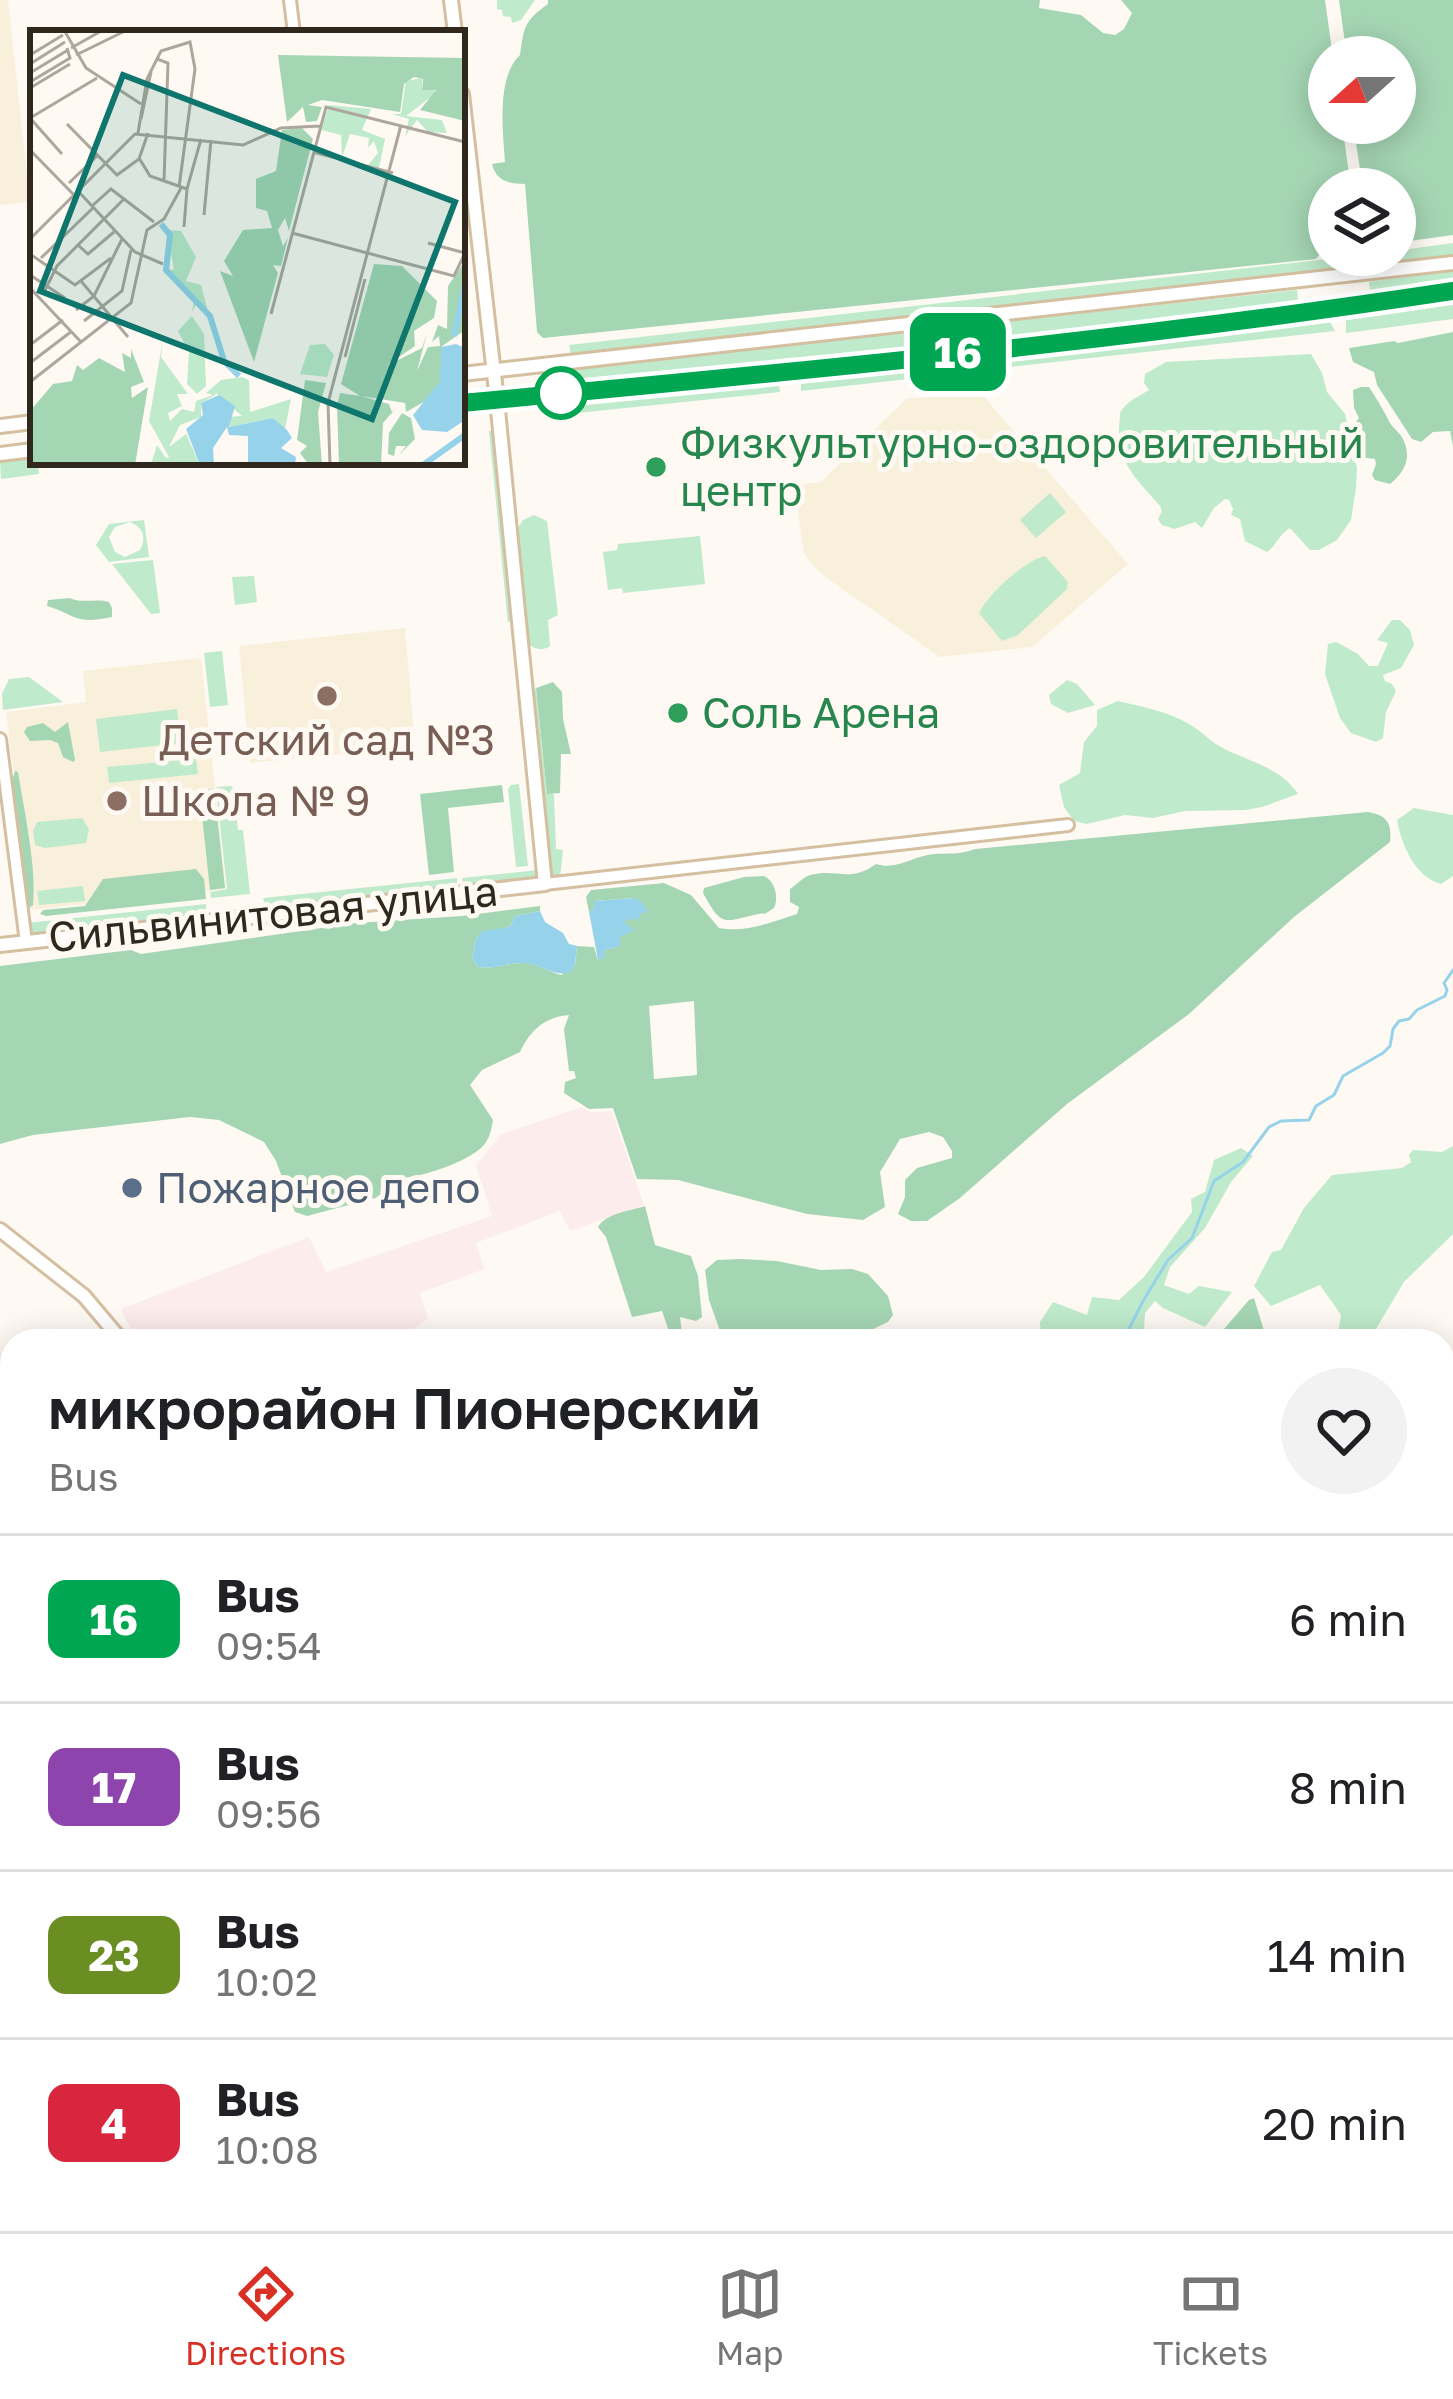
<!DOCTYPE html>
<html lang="en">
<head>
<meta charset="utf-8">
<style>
  body { margin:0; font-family:"Golos Text",sans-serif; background:#f2f2f2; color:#202124; height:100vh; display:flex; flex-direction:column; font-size:45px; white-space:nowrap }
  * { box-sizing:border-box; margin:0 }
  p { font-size:39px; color:#757577 }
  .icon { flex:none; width:66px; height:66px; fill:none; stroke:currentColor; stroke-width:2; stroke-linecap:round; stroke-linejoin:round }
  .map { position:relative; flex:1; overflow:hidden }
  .panel { position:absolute; left:0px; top:1329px; width:1455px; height:903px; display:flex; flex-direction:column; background:#fff; border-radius:36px 36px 0 0; box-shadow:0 6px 30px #0003 }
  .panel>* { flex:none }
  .badge { padding:0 24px; border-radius:18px; font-size:42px; line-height:78px }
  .needle { width:78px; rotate:249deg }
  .tools { position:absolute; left:1308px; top:36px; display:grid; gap:24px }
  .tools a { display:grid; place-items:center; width:108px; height:108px; border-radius:50%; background:#fff; box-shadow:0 6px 30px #0003; font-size:60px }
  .map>.badge { position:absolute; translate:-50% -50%; box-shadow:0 0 0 6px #fff }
  .round { display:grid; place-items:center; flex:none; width:126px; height:126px; border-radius:63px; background:#f2f2f2 }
  .overview { display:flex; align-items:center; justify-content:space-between; height:204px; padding:0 48px }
  h1 { font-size:57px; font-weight:600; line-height:90px }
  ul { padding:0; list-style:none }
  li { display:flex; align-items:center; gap:36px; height:168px; padding:0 48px; border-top:3px solid #e0e0e0 }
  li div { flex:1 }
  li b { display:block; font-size:45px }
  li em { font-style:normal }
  li .badge { min-width:132px; font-weight:700; text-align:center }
  .tabs { display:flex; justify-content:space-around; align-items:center; height:168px; border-top:3px solid #e0e0e0; background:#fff; font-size:33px; color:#757577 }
  .tabs a { display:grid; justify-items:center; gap:6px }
  .tabs .current { color:#d93025 }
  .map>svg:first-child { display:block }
  .industrial { fill:#fcecec }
  .education { fill:#f8f0da }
  .green { fill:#bfeacb; fill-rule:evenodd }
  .forest { fill:#a5d6b4; fill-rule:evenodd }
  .water { fill:#96d3eb }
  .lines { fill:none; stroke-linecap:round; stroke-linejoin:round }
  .stream { stroke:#96d3eb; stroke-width:3 }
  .minor-casing { stroke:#d4bfa0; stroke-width:16 }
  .tertiary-casing { stroke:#d4bfa0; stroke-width:18 }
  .minor { stroke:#fff; stroke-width:10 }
  .tertiary { stroke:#fff; stroke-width:12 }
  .line-casing { stroke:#fff; stroke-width:27 }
  .line { stroke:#00a651; stroke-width:18 }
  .stop-dot { fill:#fff; stroke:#00a651; stroke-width:6 }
  .leisure-dot { fill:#2e9e5b; stroke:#fefaf3; stroke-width:4.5 }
  .education-dot { fill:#8d6e63; stroke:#fefaf3; stroke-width:4.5 }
  .service-dot { fill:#5c6f8a; stroke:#fefaf3; stroke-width:4.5 }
  .labels { text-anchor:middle; stroke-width:10; stroke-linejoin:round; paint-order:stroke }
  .leisure-label { font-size:42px; fill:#27864d; stroke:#fefaf3; text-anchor:start }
  .education-label { font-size:42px; fill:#785e54; stroke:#fefaf3 }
  .street-label { font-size:42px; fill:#30281c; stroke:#fefaf3 }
  .service-label { font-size:42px; fill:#4e5e75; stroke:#fefaf3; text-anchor:start }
  .inset-river { fill:none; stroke:#96d3eb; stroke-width:6 }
  .inset-road { fill:none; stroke:#aca69d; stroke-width:3 }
  .view { fill:#0f766e; fill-opacity:0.15; stroke:#0f766e; stroke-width:6 }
  .inset-edge { fill:none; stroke:#30281c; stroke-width:6 }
</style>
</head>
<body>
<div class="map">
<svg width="1453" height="2231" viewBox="0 0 1453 2231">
  <rect width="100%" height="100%" fill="#fefaf3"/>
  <!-- industrial -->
  <g class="industrial">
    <polygon points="582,1107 591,1112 612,1111 644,1205 570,1231 560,1211 476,1243 484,1269 420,1293 428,1319 415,1328 385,1341 136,1341 121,1309 309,1237 326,1272 492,1216 476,1165 502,1134"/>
    <polygon points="0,2089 12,2089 12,2220 104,2220 102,2231 0,2231"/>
  </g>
  <!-- education -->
  <g class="education">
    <polygon points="0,0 8,0 30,202 0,205"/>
    <polygon points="980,392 1128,564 1032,647 940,657 824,576 810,562 804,553 794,485 821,482 906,399"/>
    <polygon points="405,628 415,747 250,763 239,646"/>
    <polygon points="201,658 226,889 31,910 6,712 86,702 83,671"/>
  </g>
  <!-- green -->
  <g class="green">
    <polygon points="497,0 535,0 521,20 512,23 511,17 503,16 502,10 497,9"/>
    <polygon points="1453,243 1453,257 1354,269 1347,263 1346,258 1395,255 1395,251"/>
    <polygon points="1337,258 1337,267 1327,274 571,355 569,345"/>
    <polygon points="1453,270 1453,286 1371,299 1369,282"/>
    <polygon points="1297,290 1299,308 574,386 572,368"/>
    <polygon points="1453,300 1453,319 1346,333 1346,318"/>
    <polygon points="1317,317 1328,318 1335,331 982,370 982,359 988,355"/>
    <path d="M1311 354 1322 373 1327 392 1345 414 1357 468 1356 488 1351 520 1337 540 1319 550H1310L1290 528C1279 534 1277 545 1267 552L1245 541 1240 519 1231 515 1233 509 1229 500 1225 499 1214 508 1202 528 1195 522 1175 529 1162 525 1158 519 1162 511 1160 506C1141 484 1117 463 1119 432 1119 431 1120 414 1120 413 1126 401 1140 396 1149 390L1144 383 1145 374 1166 362Z"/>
    <polygon points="946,360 953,367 953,374 801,391 801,378 805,375"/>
    <polygon points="770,379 779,384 780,392 577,413 576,399"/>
    <polygon points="489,431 494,431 513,617 508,623"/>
    <polygon points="25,456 29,461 38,462 39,474 1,479 0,459"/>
    <polygon points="1050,493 1066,512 1036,538 1020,520"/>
    <path d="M534 515 547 521 558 615 548 620 550 646C545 651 532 650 527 642L515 533 523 520Z"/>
    <path d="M144 520 149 557 109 562 96 545 109 524ZM130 522C143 527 147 538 140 550L125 557 115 552 109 537 115 527Z"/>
    <polygon points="700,536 705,584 623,593 622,588 608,590 603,552 617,550 618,544"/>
    <path d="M1045 556 1068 582 1067 589 1018 635 1002 641 979 613C988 594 1024 561 1045 556Z"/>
    <polygon points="153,560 160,613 151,614 112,564"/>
    <polygon points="254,576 257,602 235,605 232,577"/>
    <polygon points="1392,620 1400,620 1410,630 1414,645 1401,668 1383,675 1385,681 1392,684 1396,691 1386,712 1383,738 1376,742 1351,733 1340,718 1325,674 1328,644 1336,642 1358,654 1369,666 1378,666 1388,643 1377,640"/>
    <polygon points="222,651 228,705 210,707 204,653"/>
    <polygon points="29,677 63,702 3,710 2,694 9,679"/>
    <polygon points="1067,680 1077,684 1095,705 1068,713 1051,704 1049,695"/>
    <polygon points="536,688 547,794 554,794 556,849 563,850 560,878 553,878 549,863 532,693"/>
    <path d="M1118 701C1143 707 1167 711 1189 724 1200 730 1209 740 1219 746 1246 761 1281 767 1298 794L1262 807 1245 810 1185 811 1153 818 1125 815 1087 824 1074 821 1064 807 1059 785 1080 773 1084 742 1097 726V710Z"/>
    <polygon points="177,709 181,743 100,752 96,719"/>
    <polygon points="196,759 198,774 109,783 107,767"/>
    <polygon points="519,784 528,866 516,867 508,789 511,785"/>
    <polygon points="231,786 237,792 240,811 236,812 238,830 243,830 250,894 211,898 210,892 227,889 216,787"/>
    <path d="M1414 808 1453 815V876L1441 884C1415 877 1402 846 1397 820Z"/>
    <polygon points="82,818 89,829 86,843 45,848 35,845 33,831 37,822"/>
    <polygon points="538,870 533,881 464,888 462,878"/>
    <polygon points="457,878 457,886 454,890 267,910 263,898"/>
    <polygon points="83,886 85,901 39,905 37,891"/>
    <polygon points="206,904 206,916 32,937 27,923"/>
    <polygon points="1453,1146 1453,1234 1404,1282 1373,1334 1351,1336 1338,1333 1341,1315 1320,1285 1271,1306 1254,1286 1272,1252 1281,1250 1304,1208 1332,1175 1402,1168 1411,1162 1409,1155 1413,1150 1442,1152"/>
    <polygon points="1241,1148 1253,1156 1231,1182 1205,1228 1170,1267 1164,1285 1189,1294 1199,1286 1232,1292 1205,1327 1163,1308 1155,1301 1145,1313 1144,1332 1154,1341 1041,1340 1040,1322 1053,1302 1087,1315 1092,1297 1119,1300 1144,1277 1192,1212 1191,1199 1205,1192 1214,1160"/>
    <polygon points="1453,2047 1453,2184 1443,2186 1443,2069"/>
  </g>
  <!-- forest -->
  <g class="forest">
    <path d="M548 0H1040L1039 8 1081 15 1103 33 1115 35 1124 29 1132 13 1121 0H1325L1333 57H1329V123H1342L1351 189H1329V241L1316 259 543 338 537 332 525 184C510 183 497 183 492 164L505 162C503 132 496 77 520 55 524 27 524 21 548 4Z"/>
    <polygon points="1339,0 1453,0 1453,235 1395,243 1395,189 1363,189 1353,123 1395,123 1395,57 1347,57"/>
    <polygon points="1453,332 1453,446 1450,431 1433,432 1421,442 1412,439 1377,385 1374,372 1353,362 1349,348 1394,341 1398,343"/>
    <path d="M1361 387H1369C1377 399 1384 411 1390 423 1394 429 1400 433 1403 439 1412 458 1405 472 1390 484L1375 480 1372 475 1376 464 1375 459 1359 457 1353 439V426L1359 418 1354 408 1353 390Z"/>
    <path d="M70 598C81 604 96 598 109 602L112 608V617C74 625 77 615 47 606L48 600Z"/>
    <polygon points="553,682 562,692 563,719 571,754 561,754 560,793 547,794 536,688"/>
    <polygon points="68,722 75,760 73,762 63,757 58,743 50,740 30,741 24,732 27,727 43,723 55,732"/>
    <path d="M15 771 18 772C24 810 37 868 33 905L29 908 12 781Z"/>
    <polygon points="502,785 504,802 448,808 454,872 429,875 420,794"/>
    <polygon points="214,788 225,888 210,890 200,797 204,791"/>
    <path d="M1368 812C1387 815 1392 823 1390 842L1294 917 1189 1014 1067 1104 960 1198 927 1221H911L898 1214 905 1197V1180L917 1168 952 1158V1151L943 1137 929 1132 900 1139 880 1172 885 1207 863 1220 807 1214 678 1180 637 1179 613 1108 589 1109 564 1093 565 1082 576 1078 574 1071H569L564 1029 569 1015C544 1017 530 1031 520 1052L482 1070 470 1085 493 1120C491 1130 490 1139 482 1147 467 1162 418 1179 398 1178L379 1197 307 1216 295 1212 276 1161 264 1142 219 1120 190 1117 128 1124 33 1135 0 1144V966L131 950 141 954 356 923 462 916 540 906V911L515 916 510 927 482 932 475 941 472 958 478 967C494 969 504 964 520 963 534 962 547 971 561 975L575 965 577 946 594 947 598 960 603 958 605 950 616 947 620 937 633 929 624 923 634 898 595 901 593 910 589 912 586 897 591 890 664 883 691 895 719 928C746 933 772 922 797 914L799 907 790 902V889C799 883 804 875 815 874 840 870 851 882 876 864 897 871 914 855 935 854 952 853 958 855 975 849ZM694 1001 697 1075 654 1079 649 1006Z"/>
    <polygon points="196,869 204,879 206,899 46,916 40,914 43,910 85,906 103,879"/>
    <path d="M764 876C775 881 779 897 774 908 758 918 772 911 754 915 721 923 721 925 703 893L704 888 744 877Z"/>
    <path d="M645 1206 655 1245 691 1256 698 1276 702 1317 696 1321 680 1317 682 1334 678 1339 671 1337 662 1311 632 1317 606 1237 598 1227C606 1213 630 1211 645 1206Z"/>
    <polygon points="742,1259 777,1261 821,1270 852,1269 868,1274 888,1296 893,1315 888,1322 871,1330 731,1334 720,1331 709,1300 705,1270 717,1260"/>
    <polygon points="1254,1298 1267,1341 1220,1341 1218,1336 1249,1300"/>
  </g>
  <!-- water -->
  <g class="water">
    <polygon points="634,898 642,902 648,912 640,914 639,919 626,920 625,923 634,930 620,937 620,946 605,950 604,958 598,960 589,912 593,910 594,901"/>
    <path d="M540 911 545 922 563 933 569 944 577 946 575 964 571 972C554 977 546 967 530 964 513 960 498 970 478 967L472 958 475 941 482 931 510 927 515 916Z"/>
  </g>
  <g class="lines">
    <!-- stream -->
    <polyline class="stream" points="1123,1341 1143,1301 1168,1260 1192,1238 1214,1181 1243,1162 1269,1127 1281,1121 1309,1120 1316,1106 1334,1095 1343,1076 1383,1053 1390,1046 1393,1029 1399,1021 1409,1019 1417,1010 1445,996 1447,990 1444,983 1453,970"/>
    <defs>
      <g id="minor">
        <polyline points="290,0 294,33"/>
        <polyline points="0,739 26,942"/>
        <polyline points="545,884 1068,825"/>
        <polyline points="1443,1743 1453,1728"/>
        <polyline points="0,1808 12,1806"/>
        <polyline points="1443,1850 1453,1856"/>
        <polyline points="0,1933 12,1929"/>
        <polyline points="1443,1952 1453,1958"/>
        <polyline points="0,2040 12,2036"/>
        <polyline points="1451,2046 1453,2039"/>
        <polyline points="0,2077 12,2075"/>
        <polyline points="1443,2197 1453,2203"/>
        <polyline points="583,2220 606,2231"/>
        <polyline points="1089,2220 1112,2231"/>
        <polyline points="106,2231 108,2220"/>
        <polyline points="519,2231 525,2220"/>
        <polyline points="1259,2231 1260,2220"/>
        <polyline points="1381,2231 1382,2220"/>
      </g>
      <g id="tertiary">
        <polyline points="451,0 455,33"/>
        <polyline points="462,374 1453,263"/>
        <path d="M462 403C792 370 1125 342 1453 291"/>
        <polyline points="0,426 33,422"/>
        <polyline points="0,454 33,450"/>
        <polyline points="0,945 545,884 497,400 462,94"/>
        <polyline points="0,1230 84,1296 122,1341"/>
        <polyline points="761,2220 783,2231"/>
      </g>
    </defs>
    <!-- minor casing -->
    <use href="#minor" class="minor-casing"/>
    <!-- tertiary casing -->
    <use href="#tertiary" class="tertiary-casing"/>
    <!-- minor -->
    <use href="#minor" class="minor"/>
    <!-- tertiary -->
    <use href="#tertiary" class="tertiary"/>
  </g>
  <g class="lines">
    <defs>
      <path id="line" d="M462 403C793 372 1125 341 1453 291"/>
    </defs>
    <!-- line casing -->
    <use href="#line" class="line-casing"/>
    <!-- line -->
    <use href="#line" class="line"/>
  </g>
  <!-- markers -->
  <circle class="stop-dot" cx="561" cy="393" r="24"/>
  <g class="leisure-dot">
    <circle cx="656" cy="467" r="12"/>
    <circle cx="678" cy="713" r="12"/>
  </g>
  <g class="education-dot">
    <circle cx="327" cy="696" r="12"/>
    <circle cx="117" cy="801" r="12"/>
  </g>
  <circle class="service-dot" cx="132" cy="1188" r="12"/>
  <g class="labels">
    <!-- leisure labels -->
    <g class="leisure-label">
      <text x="680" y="458">Физкультурно-оздоровительный<tspan x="680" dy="48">центр</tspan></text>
      <text x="702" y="728">Соль Арена</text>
    </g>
    <!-- education labels -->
    <g class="education-label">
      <text x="327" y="755">Детский сад №3</text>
      <text x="141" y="816" text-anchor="start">Школа № 9</text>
    </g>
    <!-- street labels -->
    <g class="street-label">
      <text transform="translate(273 914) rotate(-6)" y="15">Сильвинитовая улица</text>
    </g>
    <!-- service labels -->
    <g class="service-label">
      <text x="156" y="1203">Пожарное депо</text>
    </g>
  </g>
  <!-- overview -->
  <g transform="translate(30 30)">
    <rect width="435" height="435" fill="#fefaf3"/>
    <path d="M392 48V60L401 56 406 63 376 86 412 90 417 103 398 102 387 90 375 106 379 89 362 84H371L376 51ZM299 75 341 79 332 100 355 109 349 138 338 135 348 123 344 111 338 118 339 108 320 104 312 127 311 105 291 100ZM137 200 151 201 166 227 156 251 171 255 181 293 167 273 162 282 164 268 136 241 144 239ZM162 286 174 304 176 356 167 364 157 354 159 322 148 301ZM133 309 131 327 158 364H147L152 376 138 383 140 391 152 379 164 382 166 371 183 365 176 363 191 350 212 347 219 350 220 382 261 369 255 399 243 388 200 397 197 387 212 386 186 363 185 365 171 373V387L150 395 139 417 156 404 170 435 121 434 127 415 136 428 139 427 119 391ZM295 314 304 325 297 347 270 344 280 315Z" fill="#bfeacb"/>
    <path d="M248 25 435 28V91L390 80 406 60H392L393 49 384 47 374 54 370 82 292 70 278 75 292 77 287 91 276 92 273 77 257 92ZM252 100 272 98 283 109 259 201 255 188 248 200 253 216 258 208 251 236 243 235 248 243 224 332 190 241 203 246 194 231 213 200 242 198 237 181 226 178V149L246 141ZM435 231V300L411 317V352L401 368 376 382 375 373 331 366 359 374 362 382 367 377 353 393 351 435H309L307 376 310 363 330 366 311 354 344 234 372 236 407 271 404 288 384 301 385 316 356 336 392 318 397 303 387 341 398 317 410 316 409 306 402 312 408 295 417 299 418 256ZM101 319 114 352 101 357 102 368 118 357 105 435H0V381L23 354 42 351 47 335 53 340 69 328 95 342 92 323 101 328ZM275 350 296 353 288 382 292 435H279L270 423 277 416 267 410ZM372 383 381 388 385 409 368 426 376 416H366L364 426 358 424 359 403Z" fill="#a5d6b4"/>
    <path d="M426 314 435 318V390L417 402 392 400 383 385 410 352 411 317ZM189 365 205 376 199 397 243 388 257 400 262 408 251 418 266 427 265 435H218V406L199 405 197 397 183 418 184 435H170L156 399 173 385 171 373Z" fill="#96d3eb"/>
    <path class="inset-river" d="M131 194 140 205 136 240 180 286 194 331 209 346M424 306 435 253M393 435 435 405"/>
    <path class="inset-road" d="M34 0 56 38 111 74M41 18 73 0M0 25 33 5M46 25 97 0M127 29 138 33 134 151M0 34 35 12M0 43 38 20M0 52 40 28 37 18M0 58 40 34M111 89 121 42M37 94 87 145 109 129 118 103M108 103 117 49 131 21 160 12 165 39 149 157M0 120 44 165M283 122 363 143M32 124 0 88 67 48M109 128 120 146 157 159M39 153 67 126M157 159 171 109M48 161 105 222 133 234M62 176 81 159 124 192M174 185 181 110M154 197 157 159M262 203 424 246 435 223M0 209 105 104 213 115 251 98 290 96M398 213 435 223M48 215 58 224 84 202M0 224 45 255 81 228M11 228 63 178M0 245 35 268M51 251 98 307M0 258 51 312M13 264 27 236 93 170M46 280 64 266 92 209M241 284 296 77 435 112M54 291 92 261 101 220M0 315 33 290M315 327 335 249M0 333 42 301M0 352 101 273 117 200 134 189 151 158M300 435 298 373 371 95"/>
    <path class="view" d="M93 45 425 172 342 389 10 261Z"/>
    <rect width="435" height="435" class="inset-edge"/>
  </g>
</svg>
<div class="tools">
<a><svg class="needle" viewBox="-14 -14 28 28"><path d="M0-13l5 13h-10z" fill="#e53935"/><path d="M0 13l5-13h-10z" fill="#757577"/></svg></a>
<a><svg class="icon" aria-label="layers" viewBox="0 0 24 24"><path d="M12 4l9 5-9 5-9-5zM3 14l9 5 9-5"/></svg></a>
</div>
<b class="badge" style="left:958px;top:352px;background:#00a651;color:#fff">16</b>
<section class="panel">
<div class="overview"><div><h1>микрорайон Пионерский</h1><p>Bus</p></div><a class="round"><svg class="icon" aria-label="heart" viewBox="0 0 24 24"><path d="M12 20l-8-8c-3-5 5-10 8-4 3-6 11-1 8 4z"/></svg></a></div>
<ul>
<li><span class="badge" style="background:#00a651;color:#fff">16</span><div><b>Bus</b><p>09:54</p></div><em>6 min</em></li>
<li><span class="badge" style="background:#8e44ad;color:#fff">17</span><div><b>Bus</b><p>09:56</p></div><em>8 min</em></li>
<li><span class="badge" style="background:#6b8e23;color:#fff">23</span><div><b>Bus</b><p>10:02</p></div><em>14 min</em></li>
<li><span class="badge" style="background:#d7263d;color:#fff">4</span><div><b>Bus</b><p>10:08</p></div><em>20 min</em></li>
</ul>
</section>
</div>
<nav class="tabs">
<a class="current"><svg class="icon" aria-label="directions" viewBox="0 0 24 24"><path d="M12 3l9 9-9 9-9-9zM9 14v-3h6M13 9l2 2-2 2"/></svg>Directions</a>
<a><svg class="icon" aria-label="map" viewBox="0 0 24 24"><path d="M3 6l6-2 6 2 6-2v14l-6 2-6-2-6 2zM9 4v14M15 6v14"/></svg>Map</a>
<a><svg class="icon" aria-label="tickets" viewBox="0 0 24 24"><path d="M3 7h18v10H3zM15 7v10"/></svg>Tickets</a>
</nav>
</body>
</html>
